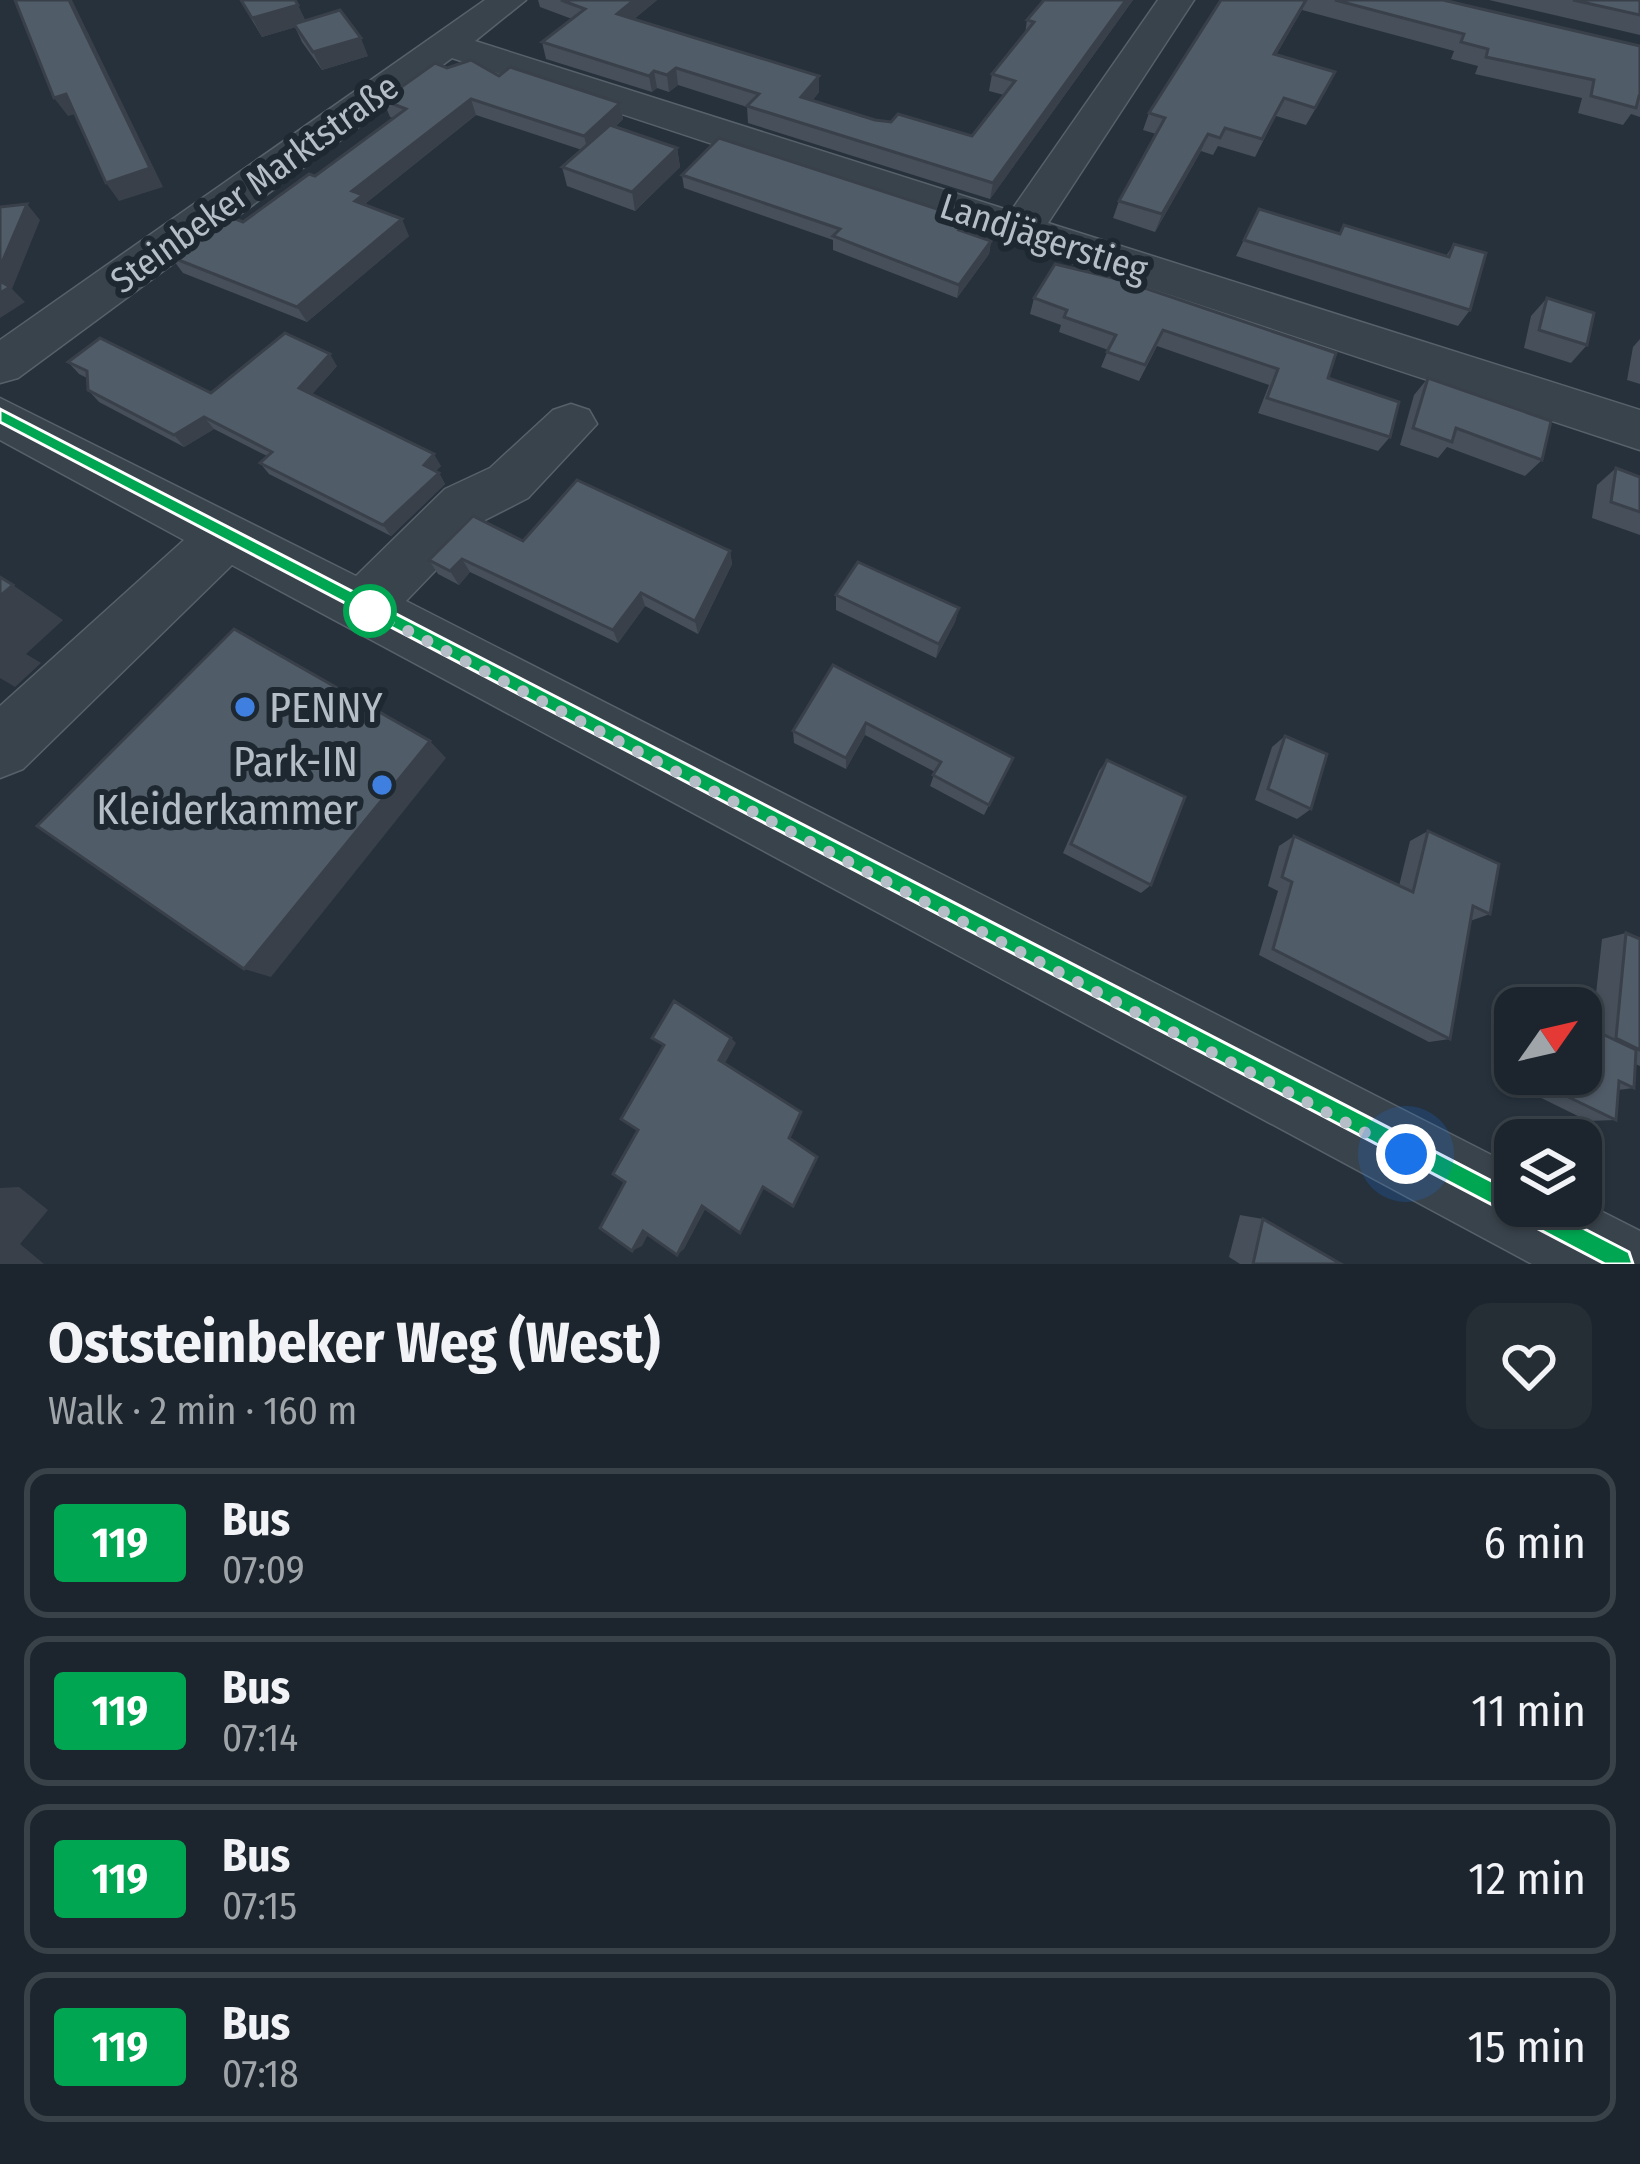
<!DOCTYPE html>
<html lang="en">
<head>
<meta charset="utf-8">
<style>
  body { margin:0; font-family:"Fira Sans Condensed",sans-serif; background:#252d35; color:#f1f3f6; height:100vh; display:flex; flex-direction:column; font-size:45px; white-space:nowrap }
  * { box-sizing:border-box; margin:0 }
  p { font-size:39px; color:#a0a5aa }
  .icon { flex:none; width:66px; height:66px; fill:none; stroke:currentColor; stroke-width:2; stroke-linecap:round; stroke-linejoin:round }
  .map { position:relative; height:1264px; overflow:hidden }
  .panel { display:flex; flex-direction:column; background:#1c252d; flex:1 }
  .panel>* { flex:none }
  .badge { padding:0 24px; border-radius:9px; font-size:42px; line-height:78px }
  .needle { width:78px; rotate:56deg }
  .buttons { position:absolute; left:1494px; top:987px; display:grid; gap:24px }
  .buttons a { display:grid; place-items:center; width:108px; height:108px; border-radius:24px; background:#1c252d; box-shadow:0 3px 9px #0004,0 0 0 3px #3a4249; font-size:60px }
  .you { position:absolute; width:60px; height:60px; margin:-30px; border:9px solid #fff; border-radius:50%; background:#1a73e8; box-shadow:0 0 0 18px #1a73e833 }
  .map>.badge { position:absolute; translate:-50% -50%; box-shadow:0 0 0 6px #fff }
  .round { display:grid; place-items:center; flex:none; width:126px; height:126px; border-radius:24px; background:#252d35 }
  .summary { display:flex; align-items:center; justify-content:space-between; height:204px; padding:0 48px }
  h1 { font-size:57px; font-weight:700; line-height:90px }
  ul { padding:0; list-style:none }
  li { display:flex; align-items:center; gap:36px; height:150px; margin:0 24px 18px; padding:0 24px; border:6px solid #3a4249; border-radius:24px }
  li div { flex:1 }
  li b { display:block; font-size:45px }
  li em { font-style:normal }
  li .badge { min-width:132px; font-weight:700; text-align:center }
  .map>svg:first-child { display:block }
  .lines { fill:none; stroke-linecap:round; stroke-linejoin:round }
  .minor-casing { stroke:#57616a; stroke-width:3 }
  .minor { fill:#39434c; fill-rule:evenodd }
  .wall { fill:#464f5a }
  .shaded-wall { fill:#39404a }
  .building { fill:#515c69; stroke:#39404a; stroke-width:3 }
  .line { fill:#00a651; stroke:#fff; stroke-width:3 }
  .walk { stroke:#b5bec7; stroke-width:12; stroke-dasharray:0 21.6 }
  .stop-dot { fill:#fff; stroke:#00a651; stroke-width:6 }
  .shop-dot { fill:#3f7fe0; stroke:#1e2831; stroke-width:4.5 }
  .labels { text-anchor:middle; stroke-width:12; stroke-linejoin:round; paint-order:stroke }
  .far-street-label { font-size:36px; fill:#b5bec7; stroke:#1e2831 }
  .poi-label { font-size:42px; fill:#b5bec7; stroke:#1e2831; text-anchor:start }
</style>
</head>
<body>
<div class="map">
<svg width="1640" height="1264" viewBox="0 0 1640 1264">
  <rect width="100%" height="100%" fill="#26313c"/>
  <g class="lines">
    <defs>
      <g id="minor">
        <polygon points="485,0 526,0 475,41 1011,211 1158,0 1194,0 1048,223 1640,410 1640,450 452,58 18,378 0,383 0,340"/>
        <polygon points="0,398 356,576 445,489 490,468 553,410 571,404 589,410 597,424 528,498 483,521 406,601 1515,1167 1515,1206 1581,1206 1581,1201 1640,1231 1640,1264 1532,1264 232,565 23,769 0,778 0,706 184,540 0,440"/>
      </g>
    </defs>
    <!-- minor casing -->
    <use href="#minor" class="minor-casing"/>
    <!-- minor -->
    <use href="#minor" class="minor"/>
  </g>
  <!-- wall -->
  <g class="wall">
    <polygon points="240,0 295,0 305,20 368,56 322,70 302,42 295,27 262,37"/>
    <polygon points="538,0 657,0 634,19 819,92 812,101 875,120 972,136 1004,95 989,91 992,74 1025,34 1027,20 1044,0 1133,0 990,199 748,123 747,107 678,85 669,92 657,88 652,92 546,59 542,42 572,19 540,7"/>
    <polygon points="1221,0 1443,0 1640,46 1640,117 1631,114 1623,125 1578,113 1582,98 1475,74 1478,66 1451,59 1454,51 1302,10 1276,55 1327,89 1306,125 1276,116 1255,157 1218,146 1213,155 1201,151 1155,232 1113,218 1119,201 1156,134 1143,130 1149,113"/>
    <polygon points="1489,0 1640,0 1640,35"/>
    <polygon points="447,68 499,76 620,103 623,119 615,127 677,148 680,167 635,211 567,186 562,167 582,150 476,115 366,203 368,206 409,236 307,322 183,273 171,257 243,222 315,176 393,118 390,117 383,100"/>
    <polygon points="682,175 966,232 991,241 989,254 957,298 833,250 833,240 684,188"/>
    <polygon points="1259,209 1339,234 1344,225 1446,256 1454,244 1470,310 1458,326 1236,256"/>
    <polygon points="1055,264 1328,378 1390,437 1378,451 1258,413 1269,385 1157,346 1139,381 1101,367 1108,350 1059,332 1061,325 1030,314 1034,298"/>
    <polygon points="1547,298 1587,345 1571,363 1524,348 1531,316"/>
    <polygon points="1640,339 1640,384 1627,380 1633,347"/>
    <polygon points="68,362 211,393 337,366 312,394 441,466 435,471 439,473 445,484 391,536 269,474 260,463 267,456 214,429 184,447 99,402 88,390 87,378 79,374"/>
    <polygon points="1428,378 1542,460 1525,476 1447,447 1438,458 1400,445 1414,395"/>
    <polygon points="1616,468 1640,477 1640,535 1592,518 1597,485"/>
    <polygon points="523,541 730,551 732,564 698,634 645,606 618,643 470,572 459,585 438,574 429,560"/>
    <polygon points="836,595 959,608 955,622 936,658 836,610"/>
    <polygon points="833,665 1013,758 984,815 930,786 935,772 865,735 846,769 794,743 793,731"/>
    <polygon points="1285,736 1311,809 1297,819 1255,800 1272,747"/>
    <polygon points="1107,760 1151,885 1141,893 1063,853 1099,771"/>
    <polygon points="1428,831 1490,914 1470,921 1450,1039 1429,1042 1259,955 1278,891 1268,886 1279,846 1294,836 1399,886 1410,841"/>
    <polygon points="1626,933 1640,939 1640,1066 1635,1064 1634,1088 1618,1090 1616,1120 1588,1121 1507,1081 1515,1023 1515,1074 1581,1074 1592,1030 1602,939"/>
    <polygon points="1240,1215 1263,1219 1341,1264 1240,1264 1229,1257"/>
  </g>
  <!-- shaded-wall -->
  <g class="shaded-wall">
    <polygon points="69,0 72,0 163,187 119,201 106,183"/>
    <polygon points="634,0 657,0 620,31 617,14"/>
    <polygon points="1126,0 1133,0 990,199 993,183"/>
    <polygon points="1306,0 1302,10 1266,71 1274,54"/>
    <polygon points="298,5 307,24 262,37 252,18"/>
    <polygon points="361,38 368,56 322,70 313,52"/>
    <polygon points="676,68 678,85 669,92 667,75"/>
    <polygon points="654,71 657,88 652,92 649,76"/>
    <polygon points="819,76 819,92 802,114 801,97"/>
    <polygon points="66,94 79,113 68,116 54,98"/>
    <polygon points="471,99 476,115 366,203 371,212 363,218 352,191"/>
    <polygon points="620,103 623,119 588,152 584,136"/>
    <polygon points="1208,134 1201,151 1155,232 1162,214"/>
    <polygon points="677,148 680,167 635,211 632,192"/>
    <polygon points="27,204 40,220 12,289 25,302 0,318 0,267"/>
    <polygon points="402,219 409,236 307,322 297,307"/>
    <polygon points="991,241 989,254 957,298 959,285"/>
    <polygon points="330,354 337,366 307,400 299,388"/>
    <polygon points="204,417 214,429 184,447 174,435"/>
    <polygon points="434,454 441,466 430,477 424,465"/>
    <polygon points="439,473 445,484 391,536 383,525"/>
    <polygon points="730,551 732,564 698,634 695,621"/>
    <polygon points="462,559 470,572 459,585 450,571"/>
    <polygon points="13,585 63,620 26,654 41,663 15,687 0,678 0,596"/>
    <polygon points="641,593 645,606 618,643 613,630"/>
    <polygon points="959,608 955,622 936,658 939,644"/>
    <polygon points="866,723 865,735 846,769 846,758"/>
    <polygon points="430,741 446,758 271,977 244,969"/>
    <polygon points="731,1038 736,1043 724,1065 719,1060"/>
    <polygon points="19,1187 48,1210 20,1244 44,1264 0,1264 0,1188"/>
    <polygon points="708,1204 684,1249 677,1255 702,1206"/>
    <polygon points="652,1227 642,1246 632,1251 643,1231"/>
  </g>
  <!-- building -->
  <g class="building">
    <polygon points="15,0 69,0 150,168 106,183 66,94 54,98"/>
    <polygon points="241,0 295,0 298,5 252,18"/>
    <polygon points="561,0 634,0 617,14 819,76 801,97 875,120 891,122 898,114 972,136 1015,81 992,74 1034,22 1027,20 1044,0 1126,0 993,183 747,106 759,94 676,68 667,75 654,71 649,76 542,42 585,9"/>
    <polygon points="1221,0 1306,0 1274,54 1335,72 1315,108 1284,98 1262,139 1225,128 1220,138 1208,134 1162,214 1119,201 1165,118 1149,113"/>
    <polygon points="1335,0 1443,0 1640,46 1640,96 1639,96 1636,108 1591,96 1594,80 1486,57 1488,49 1461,42 1464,34"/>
    <polygon points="1573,0 1640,0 1640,15"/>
    <polygon points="340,10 361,38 313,52 294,24"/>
    <polygon points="471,60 499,76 510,67 620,103 584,136 471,99 352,191 363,195 355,201 402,219 297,307 171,257 228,216 243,222 309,174 315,176 406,109 383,100 435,63 447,68"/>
    <polygon points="610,125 677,148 632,192 562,167"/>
    <polygon points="719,138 968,219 959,230 991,241 959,285 833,236 840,229 682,175"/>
    <polygon points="27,204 0,267 0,207"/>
    <polygon points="1259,209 1340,234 1344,225 1449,257 1454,244 1486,253 1470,310 1244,240"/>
    <polygon points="1055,264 1121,280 1336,353 1328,378 1399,402 1390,437 1267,398 1278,369 1163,330 1145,365 1107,352 1116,335 1064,317 1067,310 1034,298"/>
    <polygon points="0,281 10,287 0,293"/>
    <polygon points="1547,298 1594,313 1587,345 1539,330"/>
    <polygon points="285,333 330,354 299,388 434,454 424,465 439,473 383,525 260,463 272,452 204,417 174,435 88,390 87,371 68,362 100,338 211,393"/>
    <polygon points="1428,378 1551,421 1542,460 1456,428 1452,442 1413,428"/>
    <polygon points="1616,468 1640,477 1640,512 1611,502"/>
    <polygon points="577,480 730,551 695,621 641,593 613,630 462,559 450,571 429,560 473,516 523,541"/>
    <polygon points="858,562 959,608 939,644 836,595"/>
    <polygon points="0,577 13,585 0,596"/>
    <polygon points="234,629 430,741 244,969 37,826"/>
    <polygon points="833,665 1013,758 989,805 933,775 941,762 866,723 846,758 793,731"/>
    <polygon points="1285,736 1327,754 1311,809 1268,789"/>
    <polygon points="1107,760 1185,797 1151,885 1071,844"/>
    <polygon points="1428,831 1499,864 1490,914 1473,906 1450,1039 1273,949 1292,882 1282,877 1294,836 1413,892"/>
    <polygon points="1626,933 1640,939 1640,1050 1616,1038"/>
    <polygon points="674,1001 731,1038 719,1060 801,1112 789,1138 817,1157 793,1206 763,1187 740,1233 702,1206 677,1255 643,1231 632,1251 600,1228 625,1182 613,1174 638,1130 621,1119 664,1045 652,1038"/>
    <polygon points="1581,1024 1636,1050 1634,1088 1619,1081 1616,1120 1531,1079 1532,1074 1581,1074"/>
    <polygon points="1263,1219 1341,1264 1253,1264"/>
  </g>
  <!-- line -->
  <polygon class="line" points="0,409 1629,1252 1633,1264 1605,1264 0,422"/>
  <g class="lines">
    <!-- walk -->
    <polyline class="walk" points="370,611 1406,1154"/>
  </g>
  <!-- markers -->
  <circle class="stop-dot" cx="370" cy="611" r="24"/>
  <g class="shop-dot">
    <circle cx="245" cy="707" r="12"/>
    <circle cx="382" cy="785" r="12"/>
  </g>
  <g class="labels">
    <!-- far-street labels -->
    <g class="far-street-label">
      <text transform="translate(254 183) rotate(-36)" y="13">Steinbeker Marktstraße</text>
      <text transform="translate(1044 237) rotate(18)" y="13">Landjägerstieg</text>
    </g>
    <!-- poi labels -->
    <g class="poi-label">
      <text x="269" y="722">PENNY</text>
      <text x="358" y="776" text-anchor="end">Park-IN<tspan x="358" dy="48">Kleiderkammer</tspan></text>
    </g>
  </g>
</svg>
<div class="buttons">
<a><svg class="needle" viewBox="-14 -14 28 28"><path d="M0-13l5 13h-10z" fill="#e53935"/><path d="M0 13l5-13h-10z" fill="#a0a5aa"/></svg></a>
<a><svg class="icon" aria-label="layers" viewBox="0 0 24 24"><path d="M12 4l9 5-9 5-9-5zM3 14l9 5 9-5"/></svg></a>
</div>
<div class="you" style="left:1406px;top:1154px"></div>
</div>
<section class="panel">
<div class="summary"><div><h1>Oststeinbeker Weg (West)</h1><p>Walk · 2 min · 160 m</p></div><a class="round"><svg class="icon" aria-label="heart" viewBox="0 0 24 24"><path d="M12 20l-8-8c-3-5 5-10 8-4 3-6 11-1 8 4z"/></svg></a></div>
<ul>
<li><span class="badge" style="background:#00a651;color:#fff">119</span><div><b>Bus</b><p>07:09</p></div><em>6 min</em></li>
<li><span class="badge" style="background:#00a651;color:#fff">119</span><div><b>Bus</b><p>07:14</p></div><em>11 min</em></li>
<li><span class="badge" style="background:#00a651;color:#fff">119</span><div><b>Bus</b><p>07:15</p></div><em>12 min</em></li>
<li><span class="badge" style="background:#00a651;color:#fff">119</span><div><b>Bus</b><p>07:18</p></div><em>15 min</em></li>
</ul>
</section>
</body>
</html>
